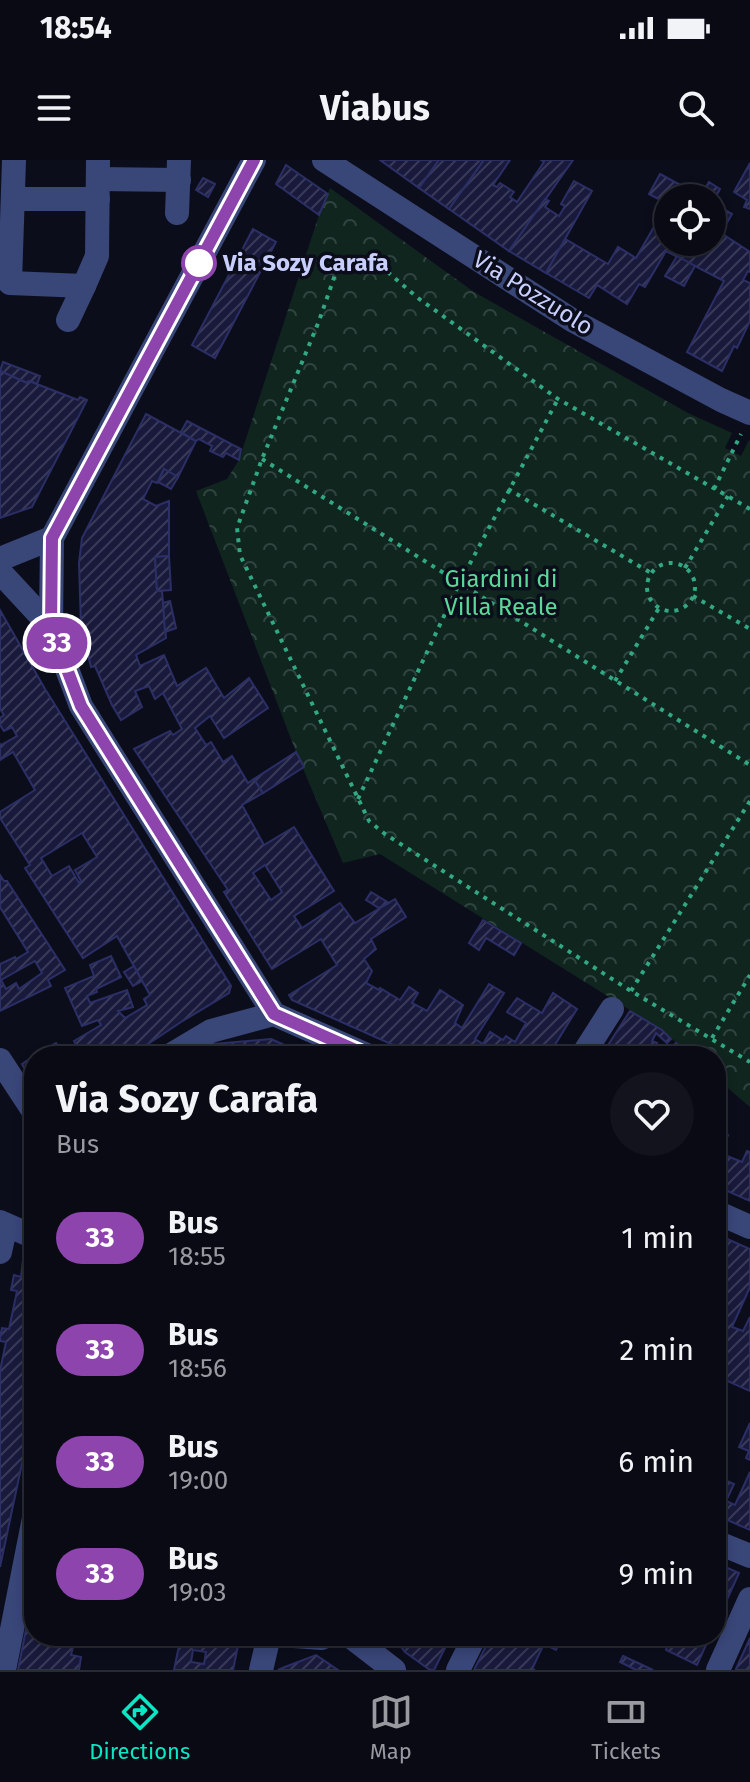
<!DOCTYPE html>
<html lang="en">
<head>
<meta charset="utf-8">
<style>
  body { margin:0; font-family:"Fira Sans",sans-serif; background:#12131d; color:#f1f3f6; height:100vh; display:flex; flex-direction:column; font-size:30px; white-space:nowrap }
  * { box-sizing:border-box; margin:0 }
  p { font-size:26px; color:#999aa0 }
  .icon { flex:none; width:44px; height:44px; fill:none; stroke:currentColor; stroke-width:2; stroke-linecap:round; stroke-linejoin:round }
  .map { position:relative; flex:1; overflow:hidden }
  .panel { position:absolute; left:24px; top:886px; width:702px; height:600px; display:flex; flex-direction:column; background:#090a14; border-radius:32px; box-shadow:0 4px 12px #0003,0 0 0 2px #292b34 }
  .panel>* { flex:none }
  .badge { padding:0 16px; border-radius:26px; font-size:28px; line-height:52px }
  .tools { position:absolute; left:654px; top:24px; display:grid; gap:16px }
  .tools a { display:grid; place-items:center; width:72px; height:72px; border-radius:50%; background:#090a14; box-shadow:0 4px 12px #0003,0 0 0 2px #292b34; font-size:40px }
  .map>.badge { position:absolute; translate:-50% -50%; box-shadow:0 0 0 4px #fff }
  .round { display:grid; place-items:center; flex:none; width:84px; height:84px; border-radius:42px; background:#12131d }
  .head { display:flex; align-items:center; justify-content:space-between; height:136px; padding:0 32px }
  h1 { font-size:38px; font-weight:700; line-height:60px }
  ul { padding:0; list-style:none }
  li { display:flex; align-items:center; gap:24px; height:112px; padding:0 32px }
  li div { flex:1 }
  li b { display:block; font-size:30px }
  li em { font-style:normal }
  li .badge { min-width:88px; font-weight:700; text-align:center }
  .status { display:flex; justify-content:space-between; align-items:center; height:56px; padding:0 40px; background:#090a14; direction:ltr }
  .status svg { height:22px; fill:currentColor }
  header { display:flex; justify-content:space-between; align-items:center; height:104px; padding:0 32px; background:#090a14; font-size:36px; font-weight:700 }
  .tabs { display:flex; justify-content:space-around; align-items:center; height:112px; border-top:2px solid #292b34; background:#090a14; font-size:22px; color:#999aa0 }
  .tabs a { display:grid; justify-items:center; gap:4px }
  .tabs .on { color:#0ae7c4 }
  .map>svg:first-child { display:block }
  .park { fill:url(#park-crowns) }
  .building { fill:url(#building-hatch); stroke:#2c2f66; stroke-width:2; fill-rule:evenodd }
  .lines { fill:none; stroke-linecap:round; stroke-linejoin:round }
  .path { stroke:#31a782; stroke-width:4; stroke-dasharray:4 6; stroke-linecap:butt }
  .minor { stroke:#394678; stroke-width:24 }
  .line-casing { stroke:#fff; stroke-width:18 }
  .line { stroke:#8e44ad; stroke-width:12 }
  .stop-dot { fill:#fff; stroke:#8e44ad; stroke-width:4 }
  .labels { text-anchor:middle; stroke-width:7; stroke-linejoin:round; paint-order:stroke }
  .stop-label { font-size:24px; font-weight:bold; fill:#c8cffd; stroke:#0c0d1b; text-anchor:start }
  .street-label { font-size:24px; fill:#c8cffd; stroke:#0c0d1b }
  .park-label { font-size:24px; fill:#59d898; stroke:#0c0d1b }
</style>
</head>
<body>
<div class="status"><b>18:54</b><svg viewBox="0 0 49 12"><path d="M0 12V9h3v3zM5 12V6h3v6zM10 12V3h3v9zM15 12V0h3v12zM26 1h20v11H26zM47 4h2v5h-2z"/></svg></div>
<header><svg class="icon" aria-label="menu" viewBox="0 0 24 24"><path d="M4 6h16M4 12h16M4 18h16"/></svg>Viabus<svg class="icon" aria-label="search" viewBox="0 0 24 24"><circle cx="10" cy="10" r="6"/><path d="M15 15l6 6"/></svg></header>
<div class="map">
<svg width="750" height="1510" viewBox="0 0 750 1510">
  <defs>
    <pattern id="park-crowns" width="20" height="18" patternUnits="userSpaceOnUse" patternTransform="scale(2)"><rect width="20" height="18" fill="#0f251e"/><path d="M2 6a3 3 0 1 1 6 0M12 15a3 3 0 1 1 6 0" fill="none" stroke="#304440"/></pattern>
    <pattern id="building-hatch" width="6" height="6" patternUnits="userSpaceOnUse" patternTransform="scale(2)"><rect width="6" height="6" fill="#191a3b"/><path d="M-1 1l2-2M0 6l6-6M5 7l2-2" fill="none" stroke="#393a58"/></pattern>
  </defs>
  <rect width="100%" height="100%" fill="#0c0d1b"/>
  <!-- park -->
  <polygon class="park" points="330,28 474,132 688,253 732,273 725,288 741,296 749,280 750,281 750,947 716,918 716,896 691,896 662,870 380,694 343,703 296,592 196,331 227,319 239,300 319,55"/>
  <!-- building -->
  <g class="building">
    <polygon points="380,0 439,0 419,28"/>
    <polygon points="439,0 484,0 449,49 419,28"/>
    <polygon points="484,0 510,0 493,25 497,27 500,23 514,32 510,37 517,42 544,2 541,0 573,0 509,91 449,49"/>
    <polygon points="750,3 750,49 744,47 747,40 734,32"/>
    <polygon points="286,5 328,34 319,55 276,24"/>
    <polygon points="660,14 701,36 704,38 668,38 668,44 649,34"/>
    <polygon points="203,18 215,24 208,37 196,30"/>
    <polygon points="574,21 592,31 546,113 509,91 545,39 549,41 545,47 559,56 565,46 561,44"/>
    <polygon points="709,22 720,29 712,43 712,38 701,36"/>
    <polygon points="712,43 732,54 721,73 750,92 750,112 748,111 743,120 750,123 750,161 737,188 734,186 722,211 687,192 724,121 666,91 645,127 639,124 627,144 597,125 589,138 546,113 565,79 608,104 618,87 636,98 662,53 668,57 668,82 707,82 711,85 719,72 712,68"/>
    <polygon points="253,69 276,82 215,198 192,185"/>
    <polygon points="677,96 695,106 684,126 665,116"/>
    <polygon points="3,202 40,216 37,224 29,221 27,223 0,211"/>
    <polygon points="0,211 27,223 29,221 78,240 80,237 87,240 32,347 0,358"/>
    <path d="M146 254 196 281 178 317 164 309 157 323 152 321 143 339 156 346 169 341V396L155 397 157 431H162L166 478 136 495 140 506 164 495 177 526 206 508 224 538 249 518 268 548 224 578 210 556 195 568 206 585 211 582 223 602 232 596 248 623 254 619 263 633 242 645 264 685 294 667 334 731 294 756 302 768 340 743 355 763 395 739 406 757 371 779 376 789 364 799 372 811 366 823 379 830 380 828 400 840 409 827 418 833 412 843 427 851 440 830 463 845 455 863 462 868 489 824 504 833 475 879 483 884 490 872 503 880 506 876 515 882 526 863 507 852 517 838 542 853 553 833 577 849 548 896H418L292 840 289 835 337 805 321 779 272 809 224 732 228 730 134 589 170 571 173 575 182 569 163 533 155 539 149 526 135 531 142 547 121 560 112 545 95 506 91 507 81 466 79 403 82 378ZM265 705 282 732 271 740 253 713Z"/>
    <polygon points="187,261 241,289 239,300 226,293 223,297 210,291 212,286 199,279 196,281 181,272"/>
    <polygon points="164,309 178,317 171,329 158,322"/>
    <polygon points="169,396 171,430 157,431 155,397"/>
    <polygon points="170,441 176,468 165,472 163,443"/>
    <path d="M0 450 45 529 231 826 229 833 181 862 130 896H65L78 888 74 881 101 865 98 860 82 866 65 828 94 816 90 805 111 796 121 817 96 829 97 832 87 836 90 843 127 830 133 847 118 851 125 858 147 845 144 839 150 835 117 776 83 798 25 708 30 705 0 658V652L35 630 13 592 0 600V584L1 585 17 576 12 567 4 571 0 565V558L4 555 0 549ZM82 673 97 697 75 710 81 721 79 723 69 706 52 716 41 698Z"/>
    <polygon points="296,592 304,607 263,633 254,619"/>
    <path d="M0 715 4 721H7L65 810 48 820 51 826 0 851V804L15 797 16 799 28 792 0 747ZM35 801 42 813 19 829 16 823 6 829 1 820Z"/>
    <polygon points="371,732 389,743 379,748 366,740"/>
    <polygon points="483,760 521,783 514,795 486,778 479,790 469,783"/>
    <polygon points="134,806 142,821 133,826 124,812"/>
    <polygon points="630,851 662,870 671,879 667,883 656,873 652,881 657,883 648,896 601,896"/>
    <polygon points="271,879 309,896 197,896 214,884"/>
    <polygon points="56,883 64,896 45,896 42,891"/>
    <polygon points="676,883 691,896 669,896 665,892"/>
    <polygon points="34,896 34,925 22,904"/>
    <polygon points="719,971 728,975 723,988 726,990 727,996 742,1002 747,991 750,992 750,1041 716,1026 716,977"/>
    <polygon points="716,1074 750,1089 750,1127 732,1167 743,1171 750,1157 750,1231 723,1219 716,1235"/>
    <polygon points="24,1091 34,1096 34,1247 0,1407 0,1211 6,1182 0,1181 0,1177 2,1168 9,1169 17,1131 11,1130 14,1115 21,1117"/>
    <polygon points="750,1263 750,1300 746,1298 749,1291 739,1287"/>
    <polygon points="750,1312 750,1370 716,1355 716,1316 734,1324 726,1341 735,1345"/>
    <polygon points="716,1403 739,1413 716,1464"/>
    <polygon points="34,1429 34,1476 59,1476 58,1480 74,1483 71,1495 81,1497 79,1510 18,1510"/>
    <path d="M155 1476H240L233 1510H174L180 1481ZM193 1490 206 1492 204 1504 191 1502Z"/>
    <polygon points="393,1476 451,1476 434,1510 430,1510 405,1492"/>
    <polygon points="491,1476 562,1476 556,1490 544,1484 532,1509 535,1510 474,1510"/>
    <polygon points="647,1476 710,1476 697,1505 666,1490 667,1485"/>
    <polygon points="750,1478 750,1510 736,1510 736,1509"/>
    <polygon points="316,1495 338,1510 278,1510 285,1507"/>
    <polygon points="623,1496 653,1510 636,1510 620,1502"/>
  </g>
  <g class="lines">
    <!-- path -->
    <g class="path">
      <polyline points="262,299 750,605"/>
      <polyline points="508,329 651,413"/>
      <polyline points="714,329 741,274"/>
      <polyline points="750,349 558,239 418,138 383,108 347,98 336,112 319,161 262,299 237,368 240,395 369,661 385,674 631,831 750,902"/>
      <circle cx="671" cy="427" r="24"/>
      <polyline points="685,408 728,336"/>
      <polyline points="693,436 750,469"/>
      <polyline points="615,521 659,448"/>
      <polyline points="358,639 459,424 558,239"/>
      <polyline points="631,831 750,641"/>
      <polyline points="712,878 750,815"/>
    </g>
    <!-- minor -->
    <g class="minor">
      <polyline points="14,0 10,123 84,126 97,96 98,0"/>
      <polyline points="254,0 52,378 51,467 81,546 274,854 369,896"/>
      <polyline points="324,0 572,160 721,240 750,253"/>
      <polyline points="98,19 179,20"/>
      <polyline points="13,39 98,39"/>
      <polyline points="177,53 179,0"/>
      <polyline points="68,160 84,126"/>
      <polyline points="0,399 52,378"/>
      <polyline points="0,412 51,467"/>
      <polyline points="169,896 211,871 274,854"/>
      <polyline points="582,896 612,849"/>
      <polyline points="0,900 34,952"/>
      <polyline points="716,1052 750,1067"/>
      <polyline points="0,1062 34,1077"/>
      <polyline points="0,1092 6,1065"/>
      <polyline points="716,1382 750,1396"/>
      <polyline points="294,1476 321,1478 326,1476"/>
      <polyline points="350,1476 394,1510"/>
      <polyline points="4,1510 34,1358"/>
      <polyline points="261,1510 269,1476"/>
      <polyline points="458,1510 475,1476"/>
      <polyline points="718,1510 750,1439"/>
    </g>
  </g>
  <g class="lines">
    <defs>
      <polyline id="line" points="254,0 52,378 51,467 81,546 274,854 369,896"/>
    </defs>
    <!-- line casing -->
    <use href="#line" class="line-casing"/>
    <!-- line -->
    <use href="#line" class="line"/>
  </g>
  <!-- markers -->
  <circle class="stop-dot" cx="199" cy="103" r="16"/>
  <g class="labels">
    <!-- stop labels -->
    <g class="stop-label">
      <text x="223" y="111">Via Sozy Carafa</text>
    </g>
    <!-- street labels -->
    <g class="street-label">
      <text transform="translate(533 133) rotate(32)" y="8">Via Pozzuolo</text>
    </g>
    <!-- park labels -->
    <g class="park-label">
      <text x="501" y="427">Giardini di<tspan x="501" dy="28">Villa Reale</tspan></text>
    </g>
  </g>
</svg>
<div class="tools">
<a><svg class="icon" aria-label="locate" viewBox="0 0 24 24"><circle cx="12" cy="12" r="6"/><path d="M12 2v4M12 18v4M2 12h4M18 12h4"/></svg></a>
</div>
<b class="badge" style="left:57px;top:483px;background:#8e44ad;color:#fff">33</b>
<section class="panel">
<div class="head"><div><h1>Via Sozy Carafa</h1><p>Bus</p></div><a class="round"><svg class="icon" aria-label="heart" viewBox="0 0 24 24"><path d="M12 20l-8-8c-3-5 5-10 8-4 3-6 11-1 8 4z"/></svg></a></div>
<ul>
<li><span class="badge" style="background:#8e44ad;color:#fff">33</span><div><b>Bus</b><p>18:55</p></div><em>1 min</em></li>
<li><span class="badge" style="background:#8e44ad;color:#fff">33</span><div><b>Bus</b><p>18:56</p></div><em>2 min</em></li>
<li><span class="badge" style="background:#8e44ad;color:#fff">33</span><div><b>Bus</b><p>19:00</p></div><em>6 min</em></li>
<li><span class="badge" style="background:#8e44ad;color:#fff">33</span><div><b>Bus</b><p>19:03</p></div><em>9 min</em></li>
</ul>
</section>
</div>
<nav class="tabs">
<a class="on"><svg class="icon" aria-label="directions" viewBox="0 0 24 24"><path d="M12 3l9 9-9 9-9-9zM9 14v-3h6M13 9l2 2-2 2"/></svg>Directions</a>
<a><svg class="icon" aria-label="map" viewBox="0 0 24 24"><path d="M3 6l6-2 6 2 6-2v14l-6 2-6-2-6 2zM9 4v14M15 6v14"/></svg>Map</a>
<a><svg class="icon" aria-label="tickets" viewBox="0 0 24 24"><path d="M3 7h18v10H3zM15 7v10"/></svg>Tickets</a>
</nav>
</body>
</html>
